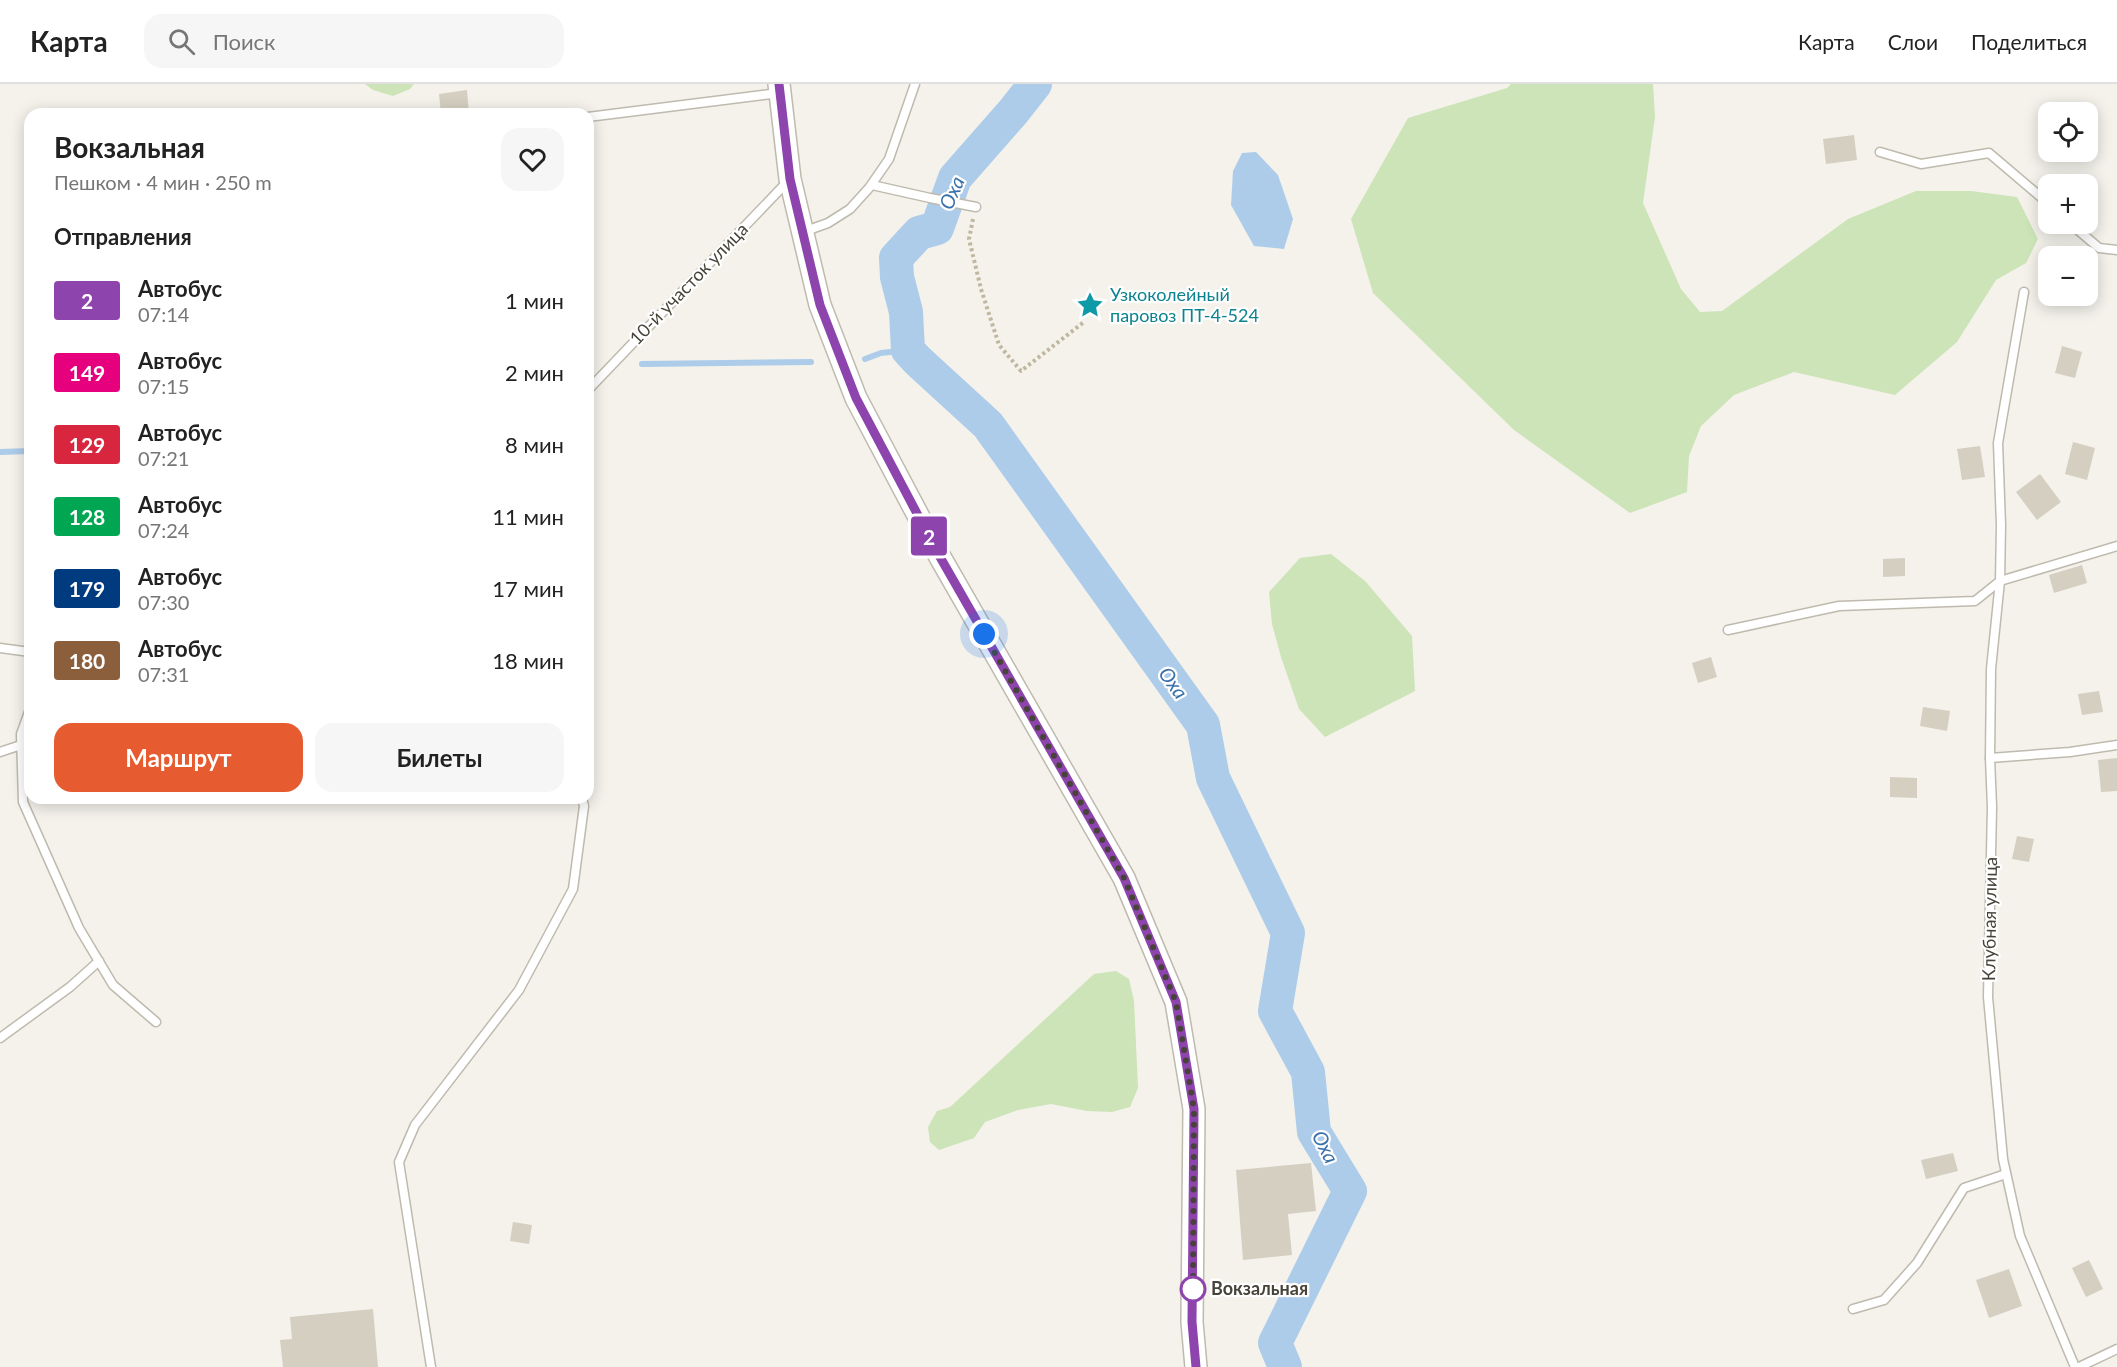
<!DOCTYPE html>
<html lang="ru">
<head>
<meta charset="utf-8">
<style>
  body { margin:0; font-family:Lato,sans-serif; background:#f6f6f6; color:#222; height:100vh; display:flex; flex-direction:column; font-size:22px; white-space:nowrap }
  * { box-sizing:border-box; margin:0 }
  p { font-size:20px; color:#767676 }
  .icon { flex:none; width:33px; height:33px; fill:none; stroke:currentColor; stroke-width:2; stroke-linecap:round; stroke-linejoin:round }
  .map { position:relative; flex:1; overflow:hidden }
  .drawer { position:absolute; left:24px; top:24px; width:570px; height:696px; display:flex; flex-direction:column; background:#fff; border-radius:18px; box-shadow:0 3px 15px #0003 }
  .drawer>* { flex:none }
  .badge { padding:0 12px; border-radius:4px; font-size:21px; line-height:39px }
  .controls { position:absolute; left:2038px; top:18px; display:grid; gap:12px }
  .controls a { display:grid; place-items:center; width:60px; height:60px; border-radius:12px; background:#fff; box-shadow:0 3px 15px #0003; font-size:30px }
  .you { position:absolute; width:30px; height:30px; margin:-15px; border:4px solid #fff; border-radius:50%; background:#1a73e8; box-shadow:0 0 0 9px #1a73e833 }
  .map>.badge { position:absolute; translate:-50% -50%; box-shadow:0 0 0 3px #fff }
  h2 { padding:0 30px; font-size:22px; line-height:54px }
  .round { display:grid; place-items:center; flex:none; width:63px; height:63px; border-radius:18px; background:#f6f6f6 }
  .summary { display:flex; align-items:center; justify-content:space-between; height:102px; padding:0 30px }
  h1 { font-size:28px; font-weight:700; line-height:45px }
  .cta { display:flex; gap:12px; margin-top:auto; padding:12px 30px }
  .cta a { flex:1; height:69px; border-radius:18px; background:#e65b2f; color:#fff; font-size:24px; font-weight:700; line-height:69px; text-align:center }
  .cta a+a { background:#f6f6f6; color:#222 }
  ul { padding:0; list-style:none }
  li { display:flex; align-items:center; gap:18px; height:72px; padding:0 30px }
  li div { flex:1 }
  li b { display:block; font-size:22px }
  li em { font-style:normal }
  li .badge { min-width:66px; font-weight:700; text-align:center }
  header { display:flex; align-items:center; gap:36px; box-sizing:border-box; height:84px; padding:0 30px; background:#fff; border-bottom:2px solid #e0e0e0 }
  header strong { font-size:28px }
  nav { display:flex; gap:33px; margin-inline-start:auto; font-size:21px }
  .search { width:420px; height:54px; background:#f6f6f6; display:flex; align-items:center; gap:15px; box-sizing:border-box; padding:0 21px; border-radius:18px; color:#767676; font-size:22px }
  .map>svg:first-child { display:block }
  .green { fill:#cce4b7 }
  .water { fill:#adccea }
  .lines { fill:none; stroke-linecap:round; stroke-linejoin:round }
  .stream { stroke:#adccea; stroke-width:6 }
  .river { stroke:#adccea; stroke-width:34 }
  .building { fill:#d4cfc1 }
  .service-casing { stroke:#bfbaae; stroke-width:11 }
  .tertiary-casing { stroke:#bfbaae; stroke-width:24 }
  .path { stroke:#bfb7a0; stroke-width:4; stroke-dasharray:3 3; stroke-linecap:butt }
  .service { stroke:#fff; stroke-width:8 }
  .tertiary { stroke:#fff; stroke-width:21 }
  .line-casing { stroke:#fff; stroke-width:14 }
  .line { stroke:#8e44ad; stroke-width:9 }
  .walk { stroke:#474339; stroke-width:6; stroke-dasharray:0 10.8 }
  .stop-dot { fill:#fff; stroke:#8e44ad; stroke-width:3 }
  .labels { text-anchor:middle; stroke-width:4.5; stroke-linejoin:round; paint-order:stroke }
  .street-label { font-size:18px; fill:#474339; stroke:#fff }
  .culture-label { font-size:18px; fill:#0d838f; stroke:#fff; text-anchor:start }
  .stop-label { font-size:18px; font-weight:bold; fill:#474339; stroke:#fff; text-anchor:start }
  .water-label { font-size:20px; font-style:italic; fill:#3b71aa; stroke:#fff }
</style>
</head>
<body>
<header>
<strong>Карта</strong>
<div class="search"><svg class="icon" aria-label="search" viewBox="0 0 24 24"><circle cx="10" cy="10" r="6"/><path d="M15 15l6 6"/></svg>Поиск</div>
<nav><a>Карта</a><a>Слои</a><a>Поделиться</a></nav>
</header>
<div class="map">
<svg width="2117" height="1283" viewBox="0 0 2117 1283">
  <rect width="100%" height="100%" fill="#f4f2eb"/>
  <!-- green -->
  <g class="green">
    <polygon points="365,0 414,0 410,5 393,12 373,6"/>
    <polygon points="1511,0 1653,0 1655,33 1643,119 1681,205 1700,228 1722,227 1848,135 1916,107 1971,107 2017,113 2038,155 2026,179 1996,196 1957,258 1895,311 1794,288 1734,311 1701,342 1689,372 1687,408 1630,429 1514,346 1373,209 1351,135 1408,34 1507,4"/>
    <polygon points="1331,470 1365,497 1412,552 1415,607 1325,653 1299,625 1281,573 1272,540 1269,508 1300,474"/>
    <polygon points="1116,887 1129,895 1134,917 1138,1004 1130,1023 1112,1028 1087,1027 1051,1020 1018,1026 985,1038 974,1054 939,1066 930,1058 928,1043 937,1027 950,1023 1094,890"/>
  </g>
  <!-- water -->
  <polygon class="water" points="1256,68 1278,91 1293,135 1284,165 1254,162 1231,121 1233,87 1242,69"/>
  <g class="lines">
    <!-- stream -->
    <g class="stream">
      <polyline points="865,275 881,269 908,266"/>
      <polyline points="642,280 811,278"/>
      <polyline points="0,368 30,367"/>
    </g>
    <!-- river -->
    <polyline class="river" points="1035,0 1013,28 955,94 937,144 919,149 896,174 897,193 906,228 908,266 917,276 988,341 1203,641 1213,694 1288,849 1275,927 1308,988 1314,1048 1350,1107 1275,1259 1285,1283"/>
  </g>
  <!-- building -->
  <g class="building">
    <polygon points="467,6 469,30 441,30 439,10"/>
    <polygon points="1854,51 1857,76 1826,80 1823,55"/>
    <polygon points="2062,262 2082,268 2075,294 2055,289"/>
    <polygon points="2073,358 2095,364 2087,396 2065,390"/>
    <polygon points="1980,362 1985,393 1962,396 1957,365"/>
    <polygon points="2040,390 2061,418 2037,436 2016,408"/>
    <polygon points="1905,474 1905,492 1883,493 1883,475"/>
    <polygon points="2082,481 2087,499 2054,509 2049,491"/>
    <polygon points="1711,573 1717,593 1698,599 1692,579"/>
    <polygon points="2099,607 2103,628 2082,631 2078,610"/>
    <polygon points="1923,623 1950,627 1947,647 1920,642"/>
    <polygon points="2117,674 2117,707 2101,708 2098,676"/>
    <polygon points="1890,693 1917,694 1917,714 1890,713"/>
    <polygon points="2017,752 2034,755 2029,778 2012,775"/>
    <polygon points="1953,1069 1958,1087 1926,1095 1921,1076"/>
    <polygon points="1311,1079 1316,1127 1288,1130 1292,1171 1243,1176 1236,1086"/>
    <polygon points="513,1138 532,1141 529,1160 510,1157"/>
    <polygon points="2089,1176 2103,1205 2086,1213 2072,1184"/>
    <polygon points="2009,1185 2022,1222 1989,1234 1976,1196"/>
    <polygon points="373,1225 378,1283 283,1283 280,1256 292,1255 290,1233"/>
  </g>
  <g class="lines">
    <defs>
      <g id="service">
        <polyline points="588,33 779,9"/>
        <polyline points="1880,68 1921,80 1989,69 2049,120"/>
        <polyline points="872,101 930,114 976,123"/>
        <polyline points="2071,140 2099,164 2117,166"/>
        <polyline points="803,148 828,139 850,125 869,104 889,75 915,0"/>
        <polyline points="588,306 789,96"/>
        <polyline points="1728,546 1839,522 1975,517 2000,497 2001,441 1998,359 2024,208"/>
        <polyline points="0,564 30,568"/>
        <polyline points="30,625 21,650 23,718 79,844 113,901 156,938"/>
        <polyline points="0,668 21,661"/>
        <polyline points="1990,674 2070,668 2117,661"/>
        <polyline points="0,954 70,903 99,877"/>
        <polyline points="1853,1225 1884,1216 1917,1179 1964,1104 2006,1090"/>
        <polyline points="431,1283 399,1078 415,1041 519,906 573,805 584,722 582,714"/>
        <polyline points="2075,1283 2020,1152 2003,1075 1988,913 1992,723 1990,674 1991,585 2000,497 2117,462"/>
        <polyline points="2079,1283 2117,1265"/>
      </g>
      <polyline id="tertiary" points="779,0 790,95 820,221 856,314 940,473 1124,794 1176,918 1194,1025 1192,1238 1196,1283"/>
    </defs>
    <!-- service casing -->
    <use href="#service" class="service-casing"/>
    <!-- tertiary casing -->
    <use href="#tertiary" class="tertiary-casing"/>
    <!-- path -->
    <polyline class="path" points="973,135 969,155 981,205 999,261 1021,287 1084,238"/>
    <!-- service -->
    <use href="#service" class="service"/>
    <!-- tertiary -->
    <use href="#tertiary" class="tertiary"/>
  </g>
  <g class="lines">
    <defs>
      <polyline id="line" points="779,0 790,95 820,221 856,314 940,473 1124,794 1176,918 1194,1025 1192,1238 1196,1283"/>
    </defs>
    <!-- line casing -->
    <use href="#line" class="line-casing"/>
    <!-- line -->
    <use href="#line" class="line"/>
    <!-- walk -->
    <polyline class="walk" points="984,550 1124,794 1176,918 1194,1025 1193,1214 1193,1205"/>
  </g>
  <!-- icons -->
  <defs>
    <symbol id="sight-bare" viewBox="-9 -9 18 18"><path d="M0-6L1.8-2.2L6-1.7L2.9 1.2L3.7 5.4L0 3.3L-3.7 5.4L-2.9 1.2L-6-1.7L-1.8-2.2Z" fill="#0f9aa8" stroke="#fff" stroke-width="2.5" paint-order="stroke"/></symbol>
  </defs>
  <g fill-rule="evenodd">
    <use href="#sight-bare" x="1071" y="202" width="38" height="38"/>
  </g>
  <!-- markers -->
  <circle class="stop-dot" cx="1193" cy="1205" r="12"/>
  <g class="labels">
    <!-- street labels -->
    <g class="street-label">
      <text transform="translate(689 200) rotate(-46)" y="6">10-й участок улица</text>
      <text transform="translate(1990 835) rotate(-89)" y="6">Клубная улица</text>
    </g>
    <!-- culture labels -->
    <g class="culture-label">
      <text x="1110" y="217">Узкоколейный<tspan x="1110" dy="21">паровоз ПТ-4-524</tspan></text>
    </g>
    <!-- stop labels -->
    <g class="stop-label">
      <text x="1211" y="1211">Вокзальная</text>
    </g>
    <!-- water labels -->
    <g class="water-label">
      <text transform="translate(952 109) rotate(-66)" y="7">Оха</text>
      <text transform="translate(1173 599) rotate(54)" y="7">Оха</text>
      <text transform="translate(1325 1063) rotate(63)" y="7">Оха</text>
    </g>
  </g>
</svg>
<div class="controls">
<a><svg class="icon" aria-label="locate" viewBox="0 0 24 24"><circle cx="12" cy="12" r="6"/><path d="M12 2v4M12 18v4M2 12h4M18 12h4"/></svg></a>
<a>+</a>
<a>−</a>
</div>
<div class="you" style="left:984px;top:550px"></div>
<b class="badge" style="left:929px;top:452px;background:#8e44ad;color:#fff">2</b>
<section class="drawer">
<div class="summary"><div><h1>Вокзальная</h1><p>Пешком · 4 мин · 250 m</p></div><a class="round"><svg class="icon" aria-label="heart" viewBox="0 0 24 24"><path d="M12 20l-8-8c-3-5 5-10 8-4 3-6 11-1 8 4z"/></svg></a></div>
<h2>Отправления</h2>
<ul>
<li><span class="badge" style="background:#8e44ad;color:#fff">2</span><div><b>Автобус</b><p>07:14</p></div><em>1 мин</em></li>
<li><span class="badge" style="background:#e6007e;color:#fff">149</span><div><b>Автобус</b><p>07:15</p></div><em>2 мин</em></li>
<li><span class="badge" style="background:#d7263d;color:#fff">129</span><div><b>Автобус</b><p>07:21</p></div><em>8 мин</em></li>
<li><span class="badge" style="background:#00a651;color:#fff">128</span><div><b>Автобус</b><p>07:24</p></div><em>11 мин</em></li>
<li><span class="badge" style="background:#003b80;color:#fff">179</span><div><b>Автобус</b><p>07:30</p></div><em>17 мин</em></li>
<li><span class="badge" style="background:#8b5e3c;color:#fff">180</span><div><b>Автобус</b><p>07:31</p></div><em>18 мин</em></li>
</ul>
<div class="cta"><a>Маршрут</a><a>Билеты</a></div>
</section>
</div>
</body>
</html>
